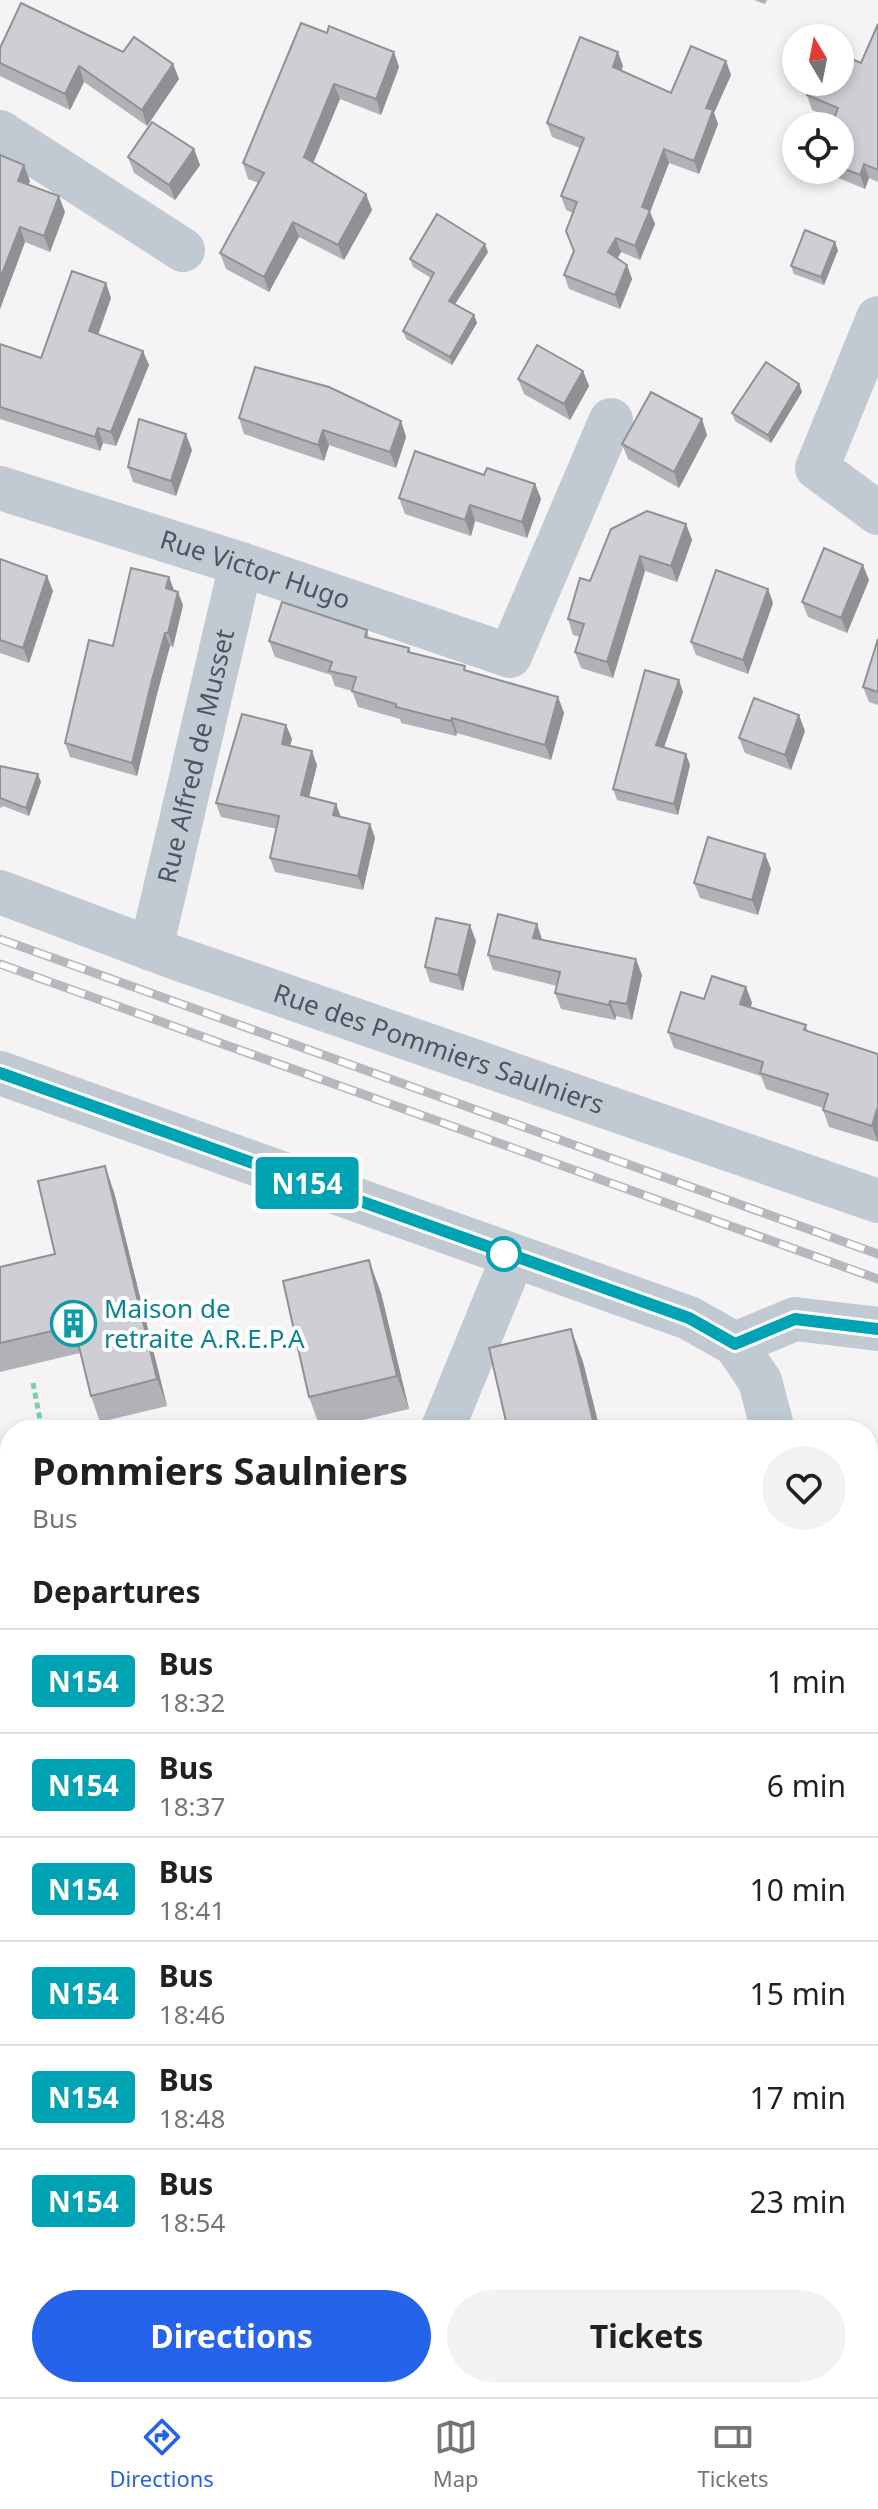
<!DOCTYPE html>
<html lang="en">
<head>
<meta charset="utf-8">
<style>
  body { margin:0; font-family:"Noto Sans",sans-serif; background:#f2f2f2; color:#202124; height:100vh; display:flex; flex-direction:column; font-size:30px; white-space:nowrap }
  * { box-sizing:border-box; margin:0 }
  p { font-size:26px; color:#757577 }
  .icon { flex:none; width:44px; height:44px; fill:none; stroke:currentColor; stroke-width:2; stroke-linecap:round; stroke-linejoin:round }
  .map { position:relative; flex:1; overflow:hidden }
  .details { position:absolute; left:0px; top:1420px; width:878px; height:978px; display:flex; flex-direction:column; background:#fff; border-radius:32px 32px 0 0; box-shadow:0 4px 12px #0003 }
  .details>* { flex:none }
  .badge { padding:0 16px; border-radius:6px; font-size:28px; line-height:52px }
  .needle { width:52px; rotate:350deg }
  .controls { position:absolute; left:782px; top:24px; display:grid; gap:16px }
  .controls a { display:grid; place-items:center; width:72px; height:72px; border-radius:50%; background:#fff; box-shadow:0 4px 12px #0003; font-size:40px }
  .map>.badge { position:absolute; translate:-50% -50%; box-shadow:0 0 0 4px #fff }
  h2 { padding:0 32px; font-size:30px; line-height:72px }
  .round { display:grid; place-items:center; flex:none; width:84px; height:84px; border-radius:42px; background:#f2f2f2 }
  .overview { display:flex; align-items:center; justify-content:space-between; height:136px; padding:0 32px }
  h1 { font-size:38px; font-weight:700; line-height:60px }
  .primary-button { display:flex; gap:16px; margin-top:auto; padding:16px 32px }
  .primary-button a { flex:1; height:92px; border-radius:48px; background:#2563eb; color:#fff; font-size:32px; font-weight:700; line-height:92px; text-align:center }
  .primary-button a+a { background:#f2f2f2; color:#202124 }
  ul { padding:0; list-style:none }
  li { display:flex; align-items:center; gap:24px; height:104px; padding:0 32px; border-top:2px solid #e0e0e0 }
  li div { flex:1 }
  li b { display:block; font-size:30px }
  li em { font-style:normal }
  li .badge { min-width:88px; font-weight:700; text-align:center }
  .menu { display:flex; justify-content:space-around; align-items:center; height:112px; border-top:2px solid #e0e0e0; background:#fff; font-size:22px; color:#757577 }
  .menu a { display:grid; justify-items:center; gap:4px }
  .menu .on { color:#2563eb }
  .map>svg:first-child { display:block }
  .green { fill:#c3f1d5 }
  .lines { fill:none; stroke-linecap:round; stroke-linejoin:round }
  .path { stroke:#7ad0a6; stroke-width:5; stroke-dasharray:6 4; stroke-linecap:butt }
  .minor { stroke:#c1cad2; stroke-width:44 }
  .rail-casing { stroke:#b5b8bd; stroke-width:9 }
  .rail { stroke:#fff; stroke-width:6; stroke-dasharray:18; stroke-linecap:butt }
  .wall { fill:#b0b2b7 }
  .shaded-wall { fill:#909195 }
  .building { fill:#cdcfd5; stroke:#909195; stroke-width:2 }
  .line-casing { stroke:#fff; stroke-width:18 }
  .line { stroke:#00a3b4; stroke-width:12 }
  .stop-dot { fill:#fff; stroke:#00a3b4; stroke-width:4 }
  .labels { text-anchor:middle; stroke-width:8; stroke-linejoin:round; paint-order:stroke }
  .street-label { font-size:26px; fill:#4a5661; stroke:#fff }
  .culture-label { font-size:26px; fill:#0d838f; stroke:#fff; text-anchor:start }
</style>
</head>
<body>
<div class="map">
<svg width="878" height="2397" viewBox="0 0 878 2397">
  <rect width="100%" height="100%" fill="#f5f3f3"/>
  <!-- green -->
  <polygon class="green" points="10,2183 10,2300 0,2302 0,2185"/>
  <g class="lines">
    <!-- path -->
    <g class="path">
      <polyline points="33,1383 42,1430"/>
      <polyline points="0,2167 10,2165"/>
      <polyline points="868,2326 878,2330"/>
      <polyline points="193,2388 195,2397"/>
      <polyline points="474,2397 496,2391"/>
    </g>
    <!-- minor -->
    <g class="minor">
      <polyline points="0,132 183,250"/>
      <polyline points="878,318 817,468 878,513"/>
      <path id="s1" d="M0 488 241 564 510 656 611 420"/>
      <path id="s2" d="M0 892 173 957 878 1201"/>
      <path id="s3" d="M151 949 241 564"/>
      <polyline points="0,1073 689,1318 735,1344 760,1381 773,1430"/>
      <polyline points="735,1344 795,1319 878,1329"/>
      <polyline points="442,1430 513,1257"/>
      <polyline points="868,1650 878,1653"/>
      <polyline points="0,1673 10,1652"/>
      <polyline points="868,2071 878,2074"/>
      <polyline points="246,2388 248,2397"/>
      <polyline points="534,2397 537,2388"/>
    </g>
    <defs>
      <g id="rail">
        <polyline points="0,939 878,1254"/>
        <polyline points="0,964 878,1279"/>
      </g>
    </defs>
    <!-- rail casing -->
    <use href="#rail" class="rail-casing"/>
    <!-- rail -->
    <use href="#rail" class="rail"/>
  </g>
  <!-- wall -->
  <g class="wall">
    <polygon points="754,0 767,0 765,4"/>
    <polygon points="878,24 878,182 869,178 865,189 824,172 823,170 840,170 840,126 834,119 812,110 807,95 861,63"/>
    <polygon points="327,33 394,52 399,67 381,115 340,99 313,163 366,194 372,210 344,260 299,237 269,292 226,269 220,253 259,183 248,179 243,163"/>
    <polygon points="0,48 173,64 179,79 147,126 84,82 70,110 0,76"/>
    <polygon points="726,61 731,75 714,113 718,124 699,174 669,163 650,212 655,224 640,260 621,252 618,258 627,265 632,279 620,309 569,289 564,275 574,251 573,213 566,210 561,196 580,148 552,137 547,123 623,66 621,71 671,93"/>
    <polygon points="194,149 200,165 175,200 134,173 128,157"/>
    <polygon points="0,155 30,181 28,185 65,212 50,252 25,242 0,309"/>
    <polygon points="838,250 824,285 794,274 791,266"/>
    <polygon points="488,252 455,304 474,315 477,323 452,365 406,339 403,331 431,278 413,267 410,259"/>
    <polygon points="111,298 98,335 149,365 116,446 103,443 100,451 0,419 0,344 41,358"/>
    <polygon points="583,371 589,386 570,420 524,394 518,379"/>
    <polygon points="799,384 802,392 771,443 735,421 732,413"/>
    <polygon points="239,418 401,421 406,437 396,468 329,445 324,461 244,434"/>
    <polygon points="707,435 679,488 628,459 622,444"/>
    <polygon points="192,450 176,496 133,482 128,467"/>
    <polygon points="484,475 535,484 541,499 527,538 475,521 471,536 405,514 399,498"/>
    <polygon points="686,524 692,540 677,582 645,571 613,678 581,668 575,652 580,637 573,635 568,619 590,581"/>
    <polygon points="0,559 53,591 29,663 0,653"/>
    <polygon points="869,580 847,633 808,617 802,602"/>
    <polygon points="768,589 773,603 748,674 696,655 691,642"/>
    <polygon points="174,590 183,605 173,647 170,646 157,694 137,776 70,757 65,743 113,646"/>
    <polygon points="367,630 369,638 409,648 411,653 558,697 564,713 551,760 457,733 456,736 401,723 400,719 358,707 352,691 335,686 331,675 275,657 269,641"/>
    <polygon points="878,639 878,705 869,702 863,687"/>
    <polygon points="683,692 664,747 690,765 678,815 617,800 613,789"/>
    <polygon points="286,725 292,739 290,746 317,765 309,797 336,804 341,817 370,824 375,838 363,890 275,872 270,858 277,829 221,817 216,803"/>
    <polygon points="805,731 791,770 745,753 739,738"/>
    <polygon points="0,766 41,782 29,816 3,806 2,808 0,807"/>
    <polygon points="765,854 771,869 758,915 700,898 694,883"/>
    <polygon points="542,940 642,975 632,1020 616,1016 615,1020 561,1009 555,993 557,986 493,970 488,955"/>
    <polygon points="476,941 463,991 430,982 425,967"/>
    <polygon points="746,987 752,1003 750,1007 806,1025 808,1032 878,1054 878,1142 829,1127 823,1110 823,1108 766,1089 761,1076 674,1048 668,1032 704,999"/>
    <polygon points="114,1192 167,1406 100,1422 91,1396 80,1353 0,1372 0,1267 55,1254"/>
    <polygon points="381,1293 409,1409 321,1430 309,1397"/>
    <polygon points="571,1329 583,1362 600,1430 508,1430"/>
    <polygon points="868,1695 878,1698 878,1782 868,1778"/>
    <polygon points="10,1744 10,1845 0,1848 0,1746"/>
    <polygon points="878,1950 878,2011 868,2008 868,1951"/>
    <polygon points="868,2147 878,2150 878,2309 868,2306"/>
    <polygon points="0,2319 8,2334 10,2344 10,2370 0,2372"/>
    <polygon points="18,2388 72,2388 34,2397 22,2397"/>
  </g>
  <!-- shaded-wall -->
  <g class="shaded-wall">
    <polygon points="394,52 399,67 381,115 376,99"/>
    <polygon points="618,52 623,66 618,81 613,67"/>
    <polygon points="726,61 731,75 714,113 718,124 699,174 694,161 706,108"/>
    <polygon points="173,64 179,79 147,126 142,110"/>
    <polygon points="79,66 84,82 70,110 65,94"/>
    <polygon points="334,84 340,99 309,173 304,157"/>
    <polygon points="194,149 200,165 175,200 169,185"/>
    <polygon points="664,149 669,163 650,212 655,224 640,260 635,246 642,207"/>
    <polygon points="864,164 869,178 865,189 860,175"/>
    <polygon points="24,165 30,181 24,197 18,181"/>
    <polygon points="366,194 372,210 344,260 338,245"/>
    <polygon points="59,196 65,212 50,252 44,236"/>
    <polygon points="293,222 299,237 269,292 264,277"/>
    <polygon points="20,227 25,242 0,309 0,279"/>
    <polygon points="616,238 621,252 613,266 608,252"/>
    <polygon points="835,242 838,250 824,285 821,277"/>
    <polygon points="485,244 488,252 452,309 449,301"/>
    <polygon points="627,265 632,279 620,309 615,295"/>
    <polygon points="106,283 111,298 94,346 89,331"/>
    <polygon points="474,315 477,323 452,365 450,357"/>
    <polygon points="143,351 149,365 116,446 111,432"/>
    <polygon points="583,371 589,386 570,420 564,404"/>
    <polygon points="799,384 802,392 771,443 768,435"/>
    <polygon points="702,419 707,435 679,488 674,472"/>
    <polygon points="401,421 406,437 396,468 390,452"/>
    <polygon points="98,428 103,443 100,451 95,437"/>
    <polygon points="323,430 329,445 324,461 318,445"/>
    <polygon points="186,434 192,450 176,496 171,481"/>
    <polygon points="535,484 541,499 527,538 522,522"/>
    <polygon points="470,505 475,521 471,536 465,520"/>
    <polygon points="686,524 692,540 677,582 671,566"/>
    <polygon points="640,556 645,571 613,678 607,662"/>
    <polygon points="863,565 869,580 847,633 841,618"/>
    <polygon points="47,576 53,591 29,663 23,648"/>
    <polygon points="169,577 174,590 166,588"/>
    <polygon points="768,589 773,603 748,674 743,660"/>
    <polygon points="178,592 183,605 173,647 168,633"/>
    <polygon points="165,633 170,646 157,694 137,776 132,763 152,680"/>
    <polygon points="679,680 683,692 661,756 656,745"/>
    <polygon points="558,697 564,713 551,760 545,745"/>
    <polygon points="799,715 805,731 791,770 785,755"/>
    <polygon points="452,718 457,733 456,736 451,721"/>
    <polygon points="286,725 292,739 287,758 282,744"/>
    <polygon points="312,751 317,765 306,809 301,795"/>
    <polygon points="686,754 690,765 678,815 674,804"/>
    <polygon points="38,774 41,782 29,816 26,808"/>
    <polygon points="336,804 341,818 333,815"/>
    <polygon points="370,824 375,838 363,890 358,876"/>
    <polygon points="765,854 771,869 758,915 752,900"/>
    <polygon points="537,924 542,939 533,938"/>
    <polygon points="470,925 476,941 463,991 458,975"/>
    <polygon points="636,959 642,975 632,1020 627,1004"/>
    <polygon points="746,987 752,1003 746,1021 740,1004"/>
    <polygon points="610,1001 616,1016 615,1020 609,1005"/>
    <polygon points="877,1109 878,1112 878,1142 872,1126"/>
    <polygon points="105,1166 114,1192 167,1406 157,1379"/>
    <polygon points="369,1260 381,1293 409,1409 397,1376"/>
    <polygon points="571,1329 583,1362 600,1430 596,1430 594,1425"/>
    <polygon points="2,2318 8,2334 10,2351"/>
  </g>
  <!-- building -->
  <g class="building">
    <polygon points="21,3 123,52 134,37 173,64 142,110 79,66 65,94 0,63 0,48"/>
    <polygon points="301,23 327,33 329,26 394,52 376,99 334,84 304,157 366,194 338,245 293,222 264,277 220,253 264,173 243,163"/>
    <polygon points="878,24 878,170 864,164 860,175 840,167 840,126 831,126 838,108 807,95 813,82 840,82 840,54 861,63"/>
    <polygon points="580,37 618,52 613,67 671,93 691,46 726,61 706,108 713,110 694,161 664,149 642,207 650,210 635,246 616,238 608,252 627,265 615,295 564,275 574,251 566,231 577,202 561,196 584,138 547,123"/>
    <polygon points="152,122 194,149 169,185 128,157"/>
    <polygon points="0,155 24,165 18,181 59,196 44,236 20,227 0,279"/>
    <polygon points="437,214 485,244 449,301 474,315 450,357 403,331 434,273 410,259"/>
    <polygon points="805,230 835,242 821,277 791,266"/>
    <polygon points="72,271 106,283 89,331 143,351 111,432 98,428 95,437 0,407 0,344 41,358"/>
    <polygon points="537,345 583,371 564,404 518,379"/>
    <polygon points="766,362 799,384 768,435 732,413"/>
    <polygon points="255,367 329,387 401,421 390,452 323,430 318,445 239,418"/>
    <polygon points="651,392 702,419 674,472 622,444"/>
    <polygon points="139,419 186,434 171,481 128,467"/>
    <polygon points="415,451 484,475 487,468 535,484 522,522 470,505 465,520 399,498"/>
    <polygon points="647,511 686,524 671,566 640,556 607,662 575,652 584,624 568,619 580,578 590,581 611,529"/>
    <polygon points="824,548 863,565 841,618 802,602"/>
    <polygon points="0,559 47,576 23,648 0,640"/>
    <polygon points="131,568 169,577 166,588 178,592 168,633 165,633 152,680 132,763 65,743 89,640 113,646"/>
    <polygon points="716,570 768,589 743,660 691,642"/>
    <polygon points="282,602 367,630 365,637 409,648 408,652 465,666 464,670 558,697 545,745 452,718 451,721 396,707 396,704 352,691 356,677 329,671 332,662 269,641"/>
    <polygon points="878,639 878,692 863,687"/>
    <polygon points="645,670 679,680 656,745 686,754 674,804 613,789"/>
    <polygon points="754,698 799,715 785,755 739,738"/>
    <polygon points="242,714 286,725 282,744 312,751 301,795 336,804 333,815 370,824 358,876 270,858 279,816 216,803"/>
    <polygon points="0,766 38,774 26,808 0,798"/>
    <polygon points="708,837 765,854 752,900 694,883"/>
    <polygon points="498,914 537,924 533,938 636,959 627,1004 610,1001 609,1005 555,993 560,972 488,955"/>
    <polygon points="436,918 470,925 458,975 425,967"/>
    <polygon points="712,976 746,987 740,1004 806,1025 804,1030 878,1054 878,1109 877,1109 872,1126 823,1110 828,1094 760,1073 763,1062 668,1032 681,992 704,999"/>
    <polygon points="105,1166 157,1379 91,1396 74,1326 0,1343 0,1267 55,1254 38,1181"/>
    <polygon points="369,1260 397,1376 309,1397 283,1281"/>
    <polygon points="571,1329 594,1425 574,1430 508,1430 489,1348"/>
    <polygon points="868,1695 878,1698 878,1768 868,1765"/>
    <polygon points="10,1744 10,1809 0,1812 0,1746"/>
    <polygon points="869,1947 878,1950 878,1997 868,1994 868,1951"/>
    <polygon points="868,2147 878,2150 878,2285 868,2282"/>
    <polygon points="2,2318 8,2346 10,2345 10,2354 0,2356 0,2319"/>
    <polygon points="618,2388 650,2388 669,2394 668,2397 615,2397"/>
  </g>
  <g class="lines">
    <defs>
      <polyline id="line" points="0,1073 689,1318 735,1344 795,1319 878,1329"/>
    </defs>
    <!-- line casing -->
    <use href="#line" class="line-casing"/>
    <!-- line -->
    <use href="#line" class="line"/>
  </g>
  <!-- icons -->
  <defs>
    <symbol id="building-ring" viewBox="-11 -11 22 22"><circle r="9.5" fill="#fff" stroke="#0f9aa8" stroke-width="1.5"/><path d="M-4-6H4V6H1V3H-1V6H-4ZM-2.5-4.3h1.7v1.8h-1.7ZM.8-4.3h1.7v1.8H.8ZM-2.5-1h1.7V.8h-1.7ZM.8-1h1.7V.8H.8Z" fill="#0f9aa8"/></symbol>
  </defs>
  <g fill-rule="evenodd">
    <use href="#building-ring" x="48" y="1298" width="51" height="51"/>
  </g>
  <!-- markers -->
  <circle class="stop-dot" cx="504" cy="1254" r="16"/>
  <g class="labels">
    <!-- street labels -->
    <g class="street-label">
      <text dy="9" stroke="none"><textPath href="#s1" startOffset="268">Rue Victor Hugo</textPath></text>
      <text dy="9" stroke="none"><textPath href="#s3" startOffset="198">Rue Alfred de Musset</textPath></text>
      <text dy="9" stroke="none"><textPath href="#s2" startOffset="466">Rue des Pommiers Saulniers</textPath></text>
    </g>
    <!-- culture labels -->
    <g class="culture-label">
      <text x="104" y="1318">Maison de<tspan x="104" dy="30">retraite A.R.E.P.A</tspan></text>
    </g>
  </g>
</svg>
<div class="controls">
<a><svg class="needle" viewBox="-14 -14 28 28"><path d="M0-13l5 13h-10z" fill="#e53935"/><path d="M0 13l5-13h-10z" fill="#757577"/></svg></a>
<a><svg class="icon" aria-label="locate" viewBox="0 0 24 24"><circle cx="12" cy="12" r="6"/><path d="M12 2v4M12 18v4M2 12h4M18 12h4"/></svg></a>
</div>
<b class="badge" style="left:307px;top:1183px;background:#00a3b4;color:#fff">N154</b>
<section class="details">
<div class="overview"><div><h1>Pommiers Saulniers</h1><p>Bus</p></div><a class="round"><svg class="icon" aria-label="heart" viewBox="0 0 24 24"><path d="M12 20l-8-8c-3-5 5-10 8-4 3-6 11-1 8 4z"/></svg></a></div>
<h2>Departures</h2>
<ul>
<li><span class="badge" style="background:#00a3b4;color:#fff">N154</span><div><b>Bus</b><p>18:32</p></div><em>1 min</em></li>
<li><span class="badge" style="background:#00a3b4;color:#fff">N154</span><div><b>Bus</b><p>18:37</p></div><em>6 min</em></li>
<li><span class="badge" style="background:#00a3b4;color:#fff">N154</span><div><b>Bus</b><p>18:41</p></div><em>10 min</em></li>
<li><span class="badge" style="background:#00a3b4;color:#fff">N154</span><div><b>Bus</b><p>18:46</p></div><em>15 min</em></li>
<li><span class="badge" style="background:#00a3b4;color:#fff">N154</span><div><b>Bus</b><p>18:48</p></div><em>17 min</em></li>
<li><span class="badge" style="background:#00a3b4;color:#fff">N154</span><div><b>Bus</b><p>18:54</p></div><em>23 min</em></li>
</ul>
<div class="primary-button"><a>Directions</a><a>Tickets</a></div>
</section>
</div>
<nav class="menu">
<a class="on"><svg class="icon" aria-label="directions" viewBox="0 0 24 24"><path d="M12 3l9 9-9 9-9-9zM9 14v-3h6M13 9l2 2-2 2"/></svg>Directions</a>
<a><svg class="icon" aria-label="map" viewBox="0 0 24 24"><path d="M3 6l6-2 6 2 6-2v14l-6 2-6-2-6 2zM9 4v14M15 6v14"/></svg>Map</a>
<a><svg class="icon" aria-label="tickets" viewBox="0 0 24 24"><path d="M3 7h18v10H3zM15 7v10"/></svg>Tickets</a>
</nav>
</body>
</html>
